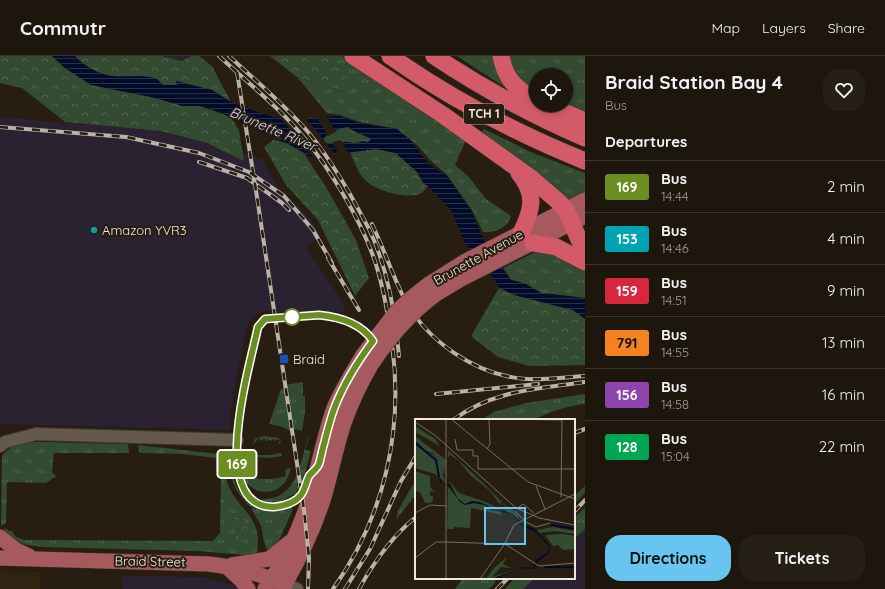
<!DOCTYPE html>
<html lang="en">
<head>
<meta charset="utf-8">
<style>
  body { margin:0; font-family:Quicksand,sans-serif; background:#251f15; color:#f1f3f6; height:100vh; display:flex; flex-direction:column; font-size:15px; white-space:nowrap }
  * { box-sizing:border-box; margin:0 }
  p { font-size:13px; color:#a09f9d }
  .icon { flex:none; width:22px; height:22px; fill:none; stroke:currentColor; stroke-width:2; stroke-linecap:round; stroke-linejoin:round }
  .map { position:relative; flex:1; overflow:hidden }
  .drawer { display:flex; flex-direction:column; background:#1d160c; width:300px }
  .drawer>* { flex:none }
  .badge { padding:0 8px; border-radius:3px; font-size:14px; line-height:26px }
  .tools { position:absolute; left:529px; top:12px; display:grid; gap:8px }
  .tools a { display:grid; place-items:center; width:44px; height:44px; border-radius:50%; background:#1d160c; box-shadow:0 2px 6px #0003,0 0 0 1px #3b352d; font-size:20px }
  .map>.badge { position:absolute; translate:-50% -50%; box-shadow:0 0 0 2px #fff }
  h2 { padding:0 20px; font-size:15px; line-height:36px }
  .round { display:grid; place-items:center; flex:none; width:42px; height:42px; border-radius:16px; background:#251f15 }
  .overview { display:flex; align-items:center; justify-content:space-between; height:68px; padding:0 20px }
  h1 { font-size:19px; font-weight:700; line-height:30px }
  .primary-button { display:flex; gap:8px; margin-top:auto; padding:8px 20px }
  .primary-button a { flex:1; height:46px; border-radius:16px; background:#68c4f0; color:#111; font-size:16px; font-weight:700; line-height:46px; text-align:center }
  .primary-button a+a { background:#251f15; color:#f1f3f6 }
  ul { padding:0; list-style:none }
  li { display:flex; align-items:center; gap:12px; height:52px; padding:0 20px; border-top:1px solid #3b352d }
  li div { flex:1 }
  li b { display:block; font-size:15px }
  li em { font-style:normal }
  li .badge { min-width:44px; font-weight:700; text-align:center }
  header { display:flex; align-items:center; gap:24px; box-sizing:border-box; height:56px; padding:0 20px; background:#1d160c; border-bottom:1px solid #3b352d }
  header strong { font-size:19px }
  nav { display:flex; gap:22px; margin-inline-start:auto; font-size:14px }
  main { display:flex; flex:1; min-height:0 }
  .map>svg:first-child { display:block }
  .built { fill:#312311 }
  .industrial { fill:#2a2231 }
  .grass { fill:url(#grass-tufts) }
  .forest { fill:url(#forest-crowns) }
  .garden { fill:url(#garden-furrows) }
  .water { fill:url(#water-rules); fill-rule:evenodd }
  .pier { fill:#271d10 }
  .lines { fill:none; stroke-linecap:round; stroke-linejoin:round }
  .minor-casing { stroke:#403932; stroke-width:14 }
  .major-casing { stroke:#403932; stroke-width:16 }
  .highway-casing { stroke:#403932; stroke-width:18 }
  .minor { stroke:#64594a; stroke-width:12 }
  .major { stroke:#a75a5d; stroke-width:15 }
  .highway { stroke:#d35a69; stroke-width:17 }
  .rail-casing { stroke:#bab2a9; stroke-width:4 }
  .rail { stroke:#271d10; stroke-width:2.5; stroke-dasharray:8; stroke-linecap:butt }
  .major-bridge-casing { stroke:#403932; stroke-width:16; stroke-linecap:butt }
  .major-bridge { stroke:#a75a5d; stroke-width:15 }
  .line-casing { stroke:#fff; stroke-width:9 }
  .line { stroke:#6b8e23; stroke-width:6 }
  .culture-dot { fill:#0f9aa8; stroke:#271d10; stroke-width:1.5 }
  .stop-dot { fill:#fff; stroke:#6b8e23; stroke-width:2 }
  .transit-dot { fill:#1a4fb4; stroke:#271d10; stroke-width:1.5 }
  .labels { text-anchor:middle; stroke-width:4; stroke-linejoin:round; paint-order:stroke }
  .shield { fill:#271d10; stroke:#b4aca2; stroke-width:1 }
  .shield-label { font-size:12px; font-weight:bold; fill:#f0e9e1 }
  .poi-label { font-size:13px; fill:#f0e9e1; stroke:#271d10; text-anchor:start }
  .street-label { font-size:13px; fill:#f0e9e1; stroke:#271d10 }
  .water-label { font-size:14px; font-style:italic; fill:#cedcf5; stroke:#271d10 }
  .inset-river { fill:none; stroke:#020c2a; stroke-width:2 }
  .inset-road { fill:none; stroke:#776f64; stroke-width:1 }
  .view { fill:#68c4f0; fill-opacity:0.15; stroke:#68c4f0; stroke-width:2 }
  .inset-edge { fill:none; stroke:#f0e9e1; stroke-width:2 }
</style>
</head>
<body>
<header>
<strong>Commutr</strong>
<nav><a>Map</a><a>Layers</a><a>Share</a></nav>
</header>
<main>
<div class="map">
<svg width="585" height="533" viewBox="0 0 585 533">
  <defs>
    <pattern id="grass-tufts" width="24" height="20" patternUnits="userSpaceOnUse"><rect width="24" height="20" fill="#324b31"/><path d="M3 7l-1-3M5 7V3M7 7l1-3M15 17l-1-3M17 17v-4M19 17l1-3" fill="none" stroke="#50654f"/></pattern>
    <pattern id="forest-crowns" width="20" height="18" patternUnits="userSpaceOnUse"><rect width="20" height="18" fill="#324b31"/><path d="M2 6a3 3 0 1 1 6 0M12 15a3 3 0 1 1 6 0" fill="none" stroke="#50654f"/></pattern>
    <pattern id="garden-furrows" width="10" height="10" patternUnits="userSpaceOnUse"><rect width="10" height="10" fill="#324b31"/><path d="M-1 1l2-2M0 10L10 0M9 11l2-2" fill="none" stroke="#50654f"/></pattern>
    <pattern id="water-rules" width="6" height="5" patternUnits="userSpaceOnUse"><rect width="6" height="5" fill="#020c2a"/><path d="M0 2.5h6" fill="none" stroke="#272f49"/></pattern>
  </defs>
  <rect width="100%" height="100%" fill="#271d10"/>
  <!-- built -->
  <polygon class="built" points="0,515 40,516 40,533 0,533"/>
  <!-- industrial -->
  <g class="industrial">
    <polygon points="162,0 191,0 182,5"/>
    <polygon points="0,61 161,75 262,103 277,129 311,164 321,180 306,191 345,250 344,256 264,255 256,259 249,265 246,275 231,351 230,374 0,368"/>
    <polygon points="585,472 585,533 517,533 530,522 574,522 574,482"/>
    <polygon points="122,520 205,521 236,530 239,533 122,533"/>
  </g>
  <!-- grass -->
  <g class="grass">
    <path d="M328 0H342L466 84 455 109 468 120 486 143 511 160C508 172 494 177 483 176L472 154 447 119 431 105 417 89 397 73 360 66 340 59 327 57 297 21 344 36 334 4Z"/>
    <polygon points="457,0 495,0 512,36"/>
    <path d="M507 0H585V56L566 48V19H536V35C518 24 516 18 507 0Z"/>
    <path d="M348 71 351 74 372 82 368 86 363 85 354 87 343 86 334 88 325 87 323 84C327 76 339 72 348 71Z"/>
    <polygon points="484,73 533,97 585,117 585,136 567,146 482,76"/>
    <polygon points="543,195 550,195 585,214 585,242 541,237 526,228 511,224 503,212 533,197"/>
    <polygon points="303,326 303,340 305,340 305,357 302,375 295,373 290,375 283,371 269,368 281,333 282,334 284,329"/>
    <path d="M585 338V348C567 350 549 356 533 364H481L494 356 526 347Z"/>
    <polygon points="263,380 279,382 281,386 276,390 280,385 278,383 275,385 273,383 271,385 268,383 266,385 264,382 261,385 259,382 252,389 255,383"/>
    <path d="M308 381H309L305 394 311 395 305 417 296 437 278 447 262 445V443C297 444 300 407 308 381Z"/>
    <path d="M40 386 128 388 129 397H54L52 416 57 421 53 422 46 427 7 426 6 467 1 470 2 400C10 388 27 386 40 386Z"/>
    <polygon points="138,389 219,398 224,403 225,405 221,415 220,416 218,404 216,402 182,398 141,397 139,396"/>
    <polygon points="282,397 282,400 270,402 256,401 257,399 270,399"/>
    <path d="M244 398 247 400V410L245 420C259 424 272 424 286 420L285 414 290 412H291C289 419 287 426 280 431 266 442 245 433 240 416 239 411 240 406 240 400H243Z"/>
    <path d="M225 416C229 454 267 455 256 500L198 495 42 491C28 489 11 488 3 474L6 472 9 475H12C14 481 20 483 25 484L213 485 220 477 221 418Z"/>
    <polygon points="416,423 416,438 396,464 398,455"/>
    <polygon points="585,430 585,437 574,448 574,440"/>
    <polygon points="291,450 293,453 278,487 268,497 264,486 261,470 251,452 257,453 257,451 275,454"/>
    <polygon points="585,451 585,473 574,483 574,462"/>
    <polygon points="463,522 499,522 496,523 494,528 489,533 455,533"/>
    <polygon points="515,522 534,522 523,533 505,533"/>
  </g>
  <!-- forest -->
  <g class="forest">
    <polygon points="0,0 52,0 65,12 155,42 183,50 200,50 231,61 239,74 244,105 207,87 161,75 65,66 22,32 0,27"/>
    <path d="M75 0H162L182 5 191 0H199L212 10 231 46 212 34 176 26 178 29H163C161 27 158 23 156 23 142 18 126 22 112 20 98 18 84 10 75 0Z"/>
    <polygon points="270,0 328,0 334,4 353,31 344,36 297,21"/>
    <polygon points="273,84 299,90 326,131 356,184 369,222 355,240 318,164 286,129 264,91"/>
    <path d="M376 93 396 97 417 116 424 128 428 130C426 132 424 135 422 137 408 144 375 135 365 124 358 117 354 105 350 96Z"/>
    <polygon points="499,232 518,240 573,254 585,263 585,309 529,310 498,301 471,280"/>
    <path d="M236 458C248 461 249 474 244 484H237L235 477 236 467 233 460Z"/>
  </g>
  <!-- garden -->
  <path class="garden" d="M231 399 232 400C232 425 235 437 257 451V453C251 452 248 449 244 444 233 432 227 415 231 399Z"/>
  <!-- water -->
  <path class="water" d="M52 0H75C84 10 98 18 112 20 126 22 142 18 156 23 158 24 161 27 163 29H177L176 25 212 34 231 46 273 61 311 62 339 60 358 67 397 73 409 83 429 108 447 120 471 154 483 183 511 224 526 228 541 237 585 242V263L573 254 518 240 499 232 493 221 465 187 451 154 428 130 424 128 417 116 396 97 376 93 338 98 328 102 311 101 283 85 212 53 200 50H183L155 42 91 29 65 12ZM348 71 356 76 372 83 368 86C363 85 358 88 353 87 350 87 346 85 343 86 336 86 328 92 323 84 327 76 339 72 348 71Z"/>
  <!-- pier -->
  <g class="pier">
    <polygon points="277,59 304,60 321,80 337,101 328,104 314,103 293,76"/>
    <polygon points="325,59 336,76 328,80 316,60"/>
    <polygon points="341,84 349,98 340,100 332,86"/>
  </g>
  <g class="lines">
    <defs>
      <g id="minor">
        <polyline points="0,390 5,386 36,378 237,384"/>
        <polyline points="285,528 297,533"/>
      </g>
      <g id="major">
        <polyline points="429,228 464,206 585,144"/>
        <polyline points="436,238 461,223 585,160"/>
        <polyline points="0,481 16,494 29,500"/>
        <path d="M0 502 209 508C235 511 260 518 285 528"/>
        <polyline points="232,509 269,503 290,486"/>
        <polyline points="228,512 241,524 248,533"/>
        <path d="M265 533C285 504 301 472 311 437 319 409 324 380 334 352 342 333 353 316 363 299"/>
        <path d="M282 533C299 504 314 473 324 441 331 417 336 391 344 367 351 347 360 328 371 309"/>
      </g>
      <g id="highway">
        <polyline points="353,0 443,59 531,122 560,147 566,154 585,197"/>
        <path d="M390 0C451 43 516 77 585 105"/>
        <path d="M434 0C482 32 532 59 585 82"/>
        <path d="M501 0C505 23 516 33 536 44"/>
        <polyline points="548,49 585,65"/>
        <path d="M519 117C536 138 533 153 521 177"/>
        <polyline points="533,187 556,191 585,206"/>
      </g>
    </defs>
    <!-- minor casing -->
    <use href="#minor" class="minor-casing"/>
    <!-- major casing -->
    <use href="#major" class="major-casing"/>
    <!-- highway casing -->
    <use href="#highway" class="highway-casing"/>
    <!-- minor -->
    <use href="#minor" class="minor"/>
    <!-- major -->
    <use href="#major" class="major"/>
    <!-- highway -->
    <use href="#highway" class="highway"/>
    <defs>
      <g id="rail">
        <path d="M219 0C248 27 281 53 306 84 331 115 358 160 372 197 383 226 388 257 392 288 404 375 384 461 333 533"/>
        <path d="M229 0C256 25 284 48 308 76 320 90 331 107 341 123 351 139 360 156 369 173 388 213 395 257 399 300"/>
        <polyline points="237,16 257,141 304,454 309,502 308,533"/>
        <polyline points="0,71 126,81 199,97 249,116 284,140 313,174 332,207"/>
        <polyline points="199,106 247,122 282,147 289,154"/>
        <path d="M372 168C383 191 391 215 402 238 424 284 476 320 527 323 546 324 566 321 585 320"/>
        <polyline points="328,202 359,254"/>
        <polyline points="436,338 538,328"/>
        <path d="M453 364C493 334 538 333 585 326"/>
        <polyline points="574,377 585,373"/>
        <polyline points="574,456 585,444"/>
        <polyline points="345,533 370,493 401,425 416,400"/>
        <path d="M359 533C374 506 392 480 416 461"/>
        <polyline points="497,533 508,522"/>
      </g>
    </defs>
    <!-- rail casing -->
    <use href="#rail" class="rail-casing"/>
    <!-- rail -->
    <use href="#rail" class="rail"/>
    <defs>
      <g id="major-bridge">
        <polyline points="363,299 396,256 410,243 429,228"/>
        <path d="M371 309C390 281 408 259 436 238"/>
      </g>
    </defs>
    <!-- major-bridge casing -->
    <use href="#major-bridge" class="major-bridge-casing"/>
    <!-- major-bridge -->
    <use href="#major-bridge" class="major-bridge"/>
  </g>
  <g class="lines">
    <defs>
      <path id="line" d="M319 259C340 261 361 267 373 285 358 305 343 329 334 353 330 364 327 376 324 388 322 394 321 402 319 408 317 413 312 416 309 420 306 426 305 434 301 439 295 447 283 450 274 451 206 452 251 306 258 271L265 263Z"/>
    </defs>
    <!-- line casing -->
    <use href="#line" class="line-casing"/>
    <!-- line -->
    <use href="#line" class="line"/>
  </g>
  <!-- markers -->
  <circle class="culture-dot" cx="94" cy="174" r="4"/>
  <circle class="stop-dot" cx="292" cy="261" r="8"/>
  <rect class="transit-dot" x="279" y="298" width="10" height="10" rx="2"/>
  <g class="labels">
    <!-- shield labels -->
    <rect class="shield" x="464" y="48" width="40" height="20" rx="3"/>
    <g class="shield-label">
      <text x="484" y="62">TCH 1</text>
    </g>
    <!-- poi labels -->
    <g class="poi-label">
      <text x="102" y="179">Amazon YVR3</text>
      <text x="293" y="308">Braid</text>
    </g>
    <!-- street labels -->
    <g class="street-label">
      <text transform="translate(478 201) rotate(-29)" y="5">Brunette Avenue</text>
      <text transform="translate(150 505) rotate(1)" y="5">Braid Street</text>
    </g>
    <!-- water labels -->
    <g class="water-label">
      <text transform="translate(273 73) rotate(23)" y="5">Brunette River</text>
    </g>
  </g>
  <!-- overview -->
  <g transform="translate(415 363)">
    <rect width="160" height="160" fill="#271d10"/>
    <path d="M33 32H34L66 62 89 85 102 95 105 100 92 93 90 90 94 91 85 82 86 87 75 72 55 56 44 42 35 36 33 38ZM33 68 48 85 56 84 55 109 39 108V110H32ZM138 108 160 112V115L140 112 124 114 122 111ZM148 115 160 117V130L148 131 143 126 138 127 130 116ZM92 138 88 145 96 149 86 148 77 158 108 148 76 160H71L79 149Z" fill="#324b31"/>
    <path d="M0 7 20 20 25 27 0 13ZM0 17 31 41 29 56 25 46 30 63 20 55 0 49V22L9 32 19 36 24 43 19 35 10 31 0 21ZM0 52 15 57V67L19 73 15 72V77H18V82L14 84H10L5 73 0 72ZM34 62 44 74 71 83 83 89 86 92 64 83 50 85 43 80ZM33 77 40 93 47 84H59L71 86 86 93 87 96 56 89V94H46L42 99H35L33 97Z" fill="#324b31"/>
    <path d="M54 94V105L44 108 43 97Z" fill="#324b31"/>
    <path d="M24 55 27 65H34L43 80 50 85 57 82 64 83 70 85 77 90 97 94 105 104 120 110 135 127 134 134 123 142 119 150 107 149 87 157V160L84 158 76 160 108 148 118 149 122 140 133 133 134 128 122 114 104 105 97 95 76 91 70 86 59 84 50 86 44 82 34 67 25 64Z" fill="#020c2a"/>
    <path class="inset-river" d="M0 24 21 41 24 58M136 106 160 110M129 148H160"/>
    <path class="inset-road" d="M31 0V123L90 125M36 0 113 63 160 80M94 0 147 1M0 3 21 17 101 89 124 99 160 106M40 20 42 31H58V37H63V50H160M72 30 75 25 74 0M121 67 130 90M146 78 147 0M100 92 111 103M107 92 104 88 108 85 119 94M0 94 15 86 32 87M109 102 121 108 135 104M90 125 124 147 160 144M0 139 21 123H31V160M65 160 89 126 99 106 160 75"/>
    <path class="view" d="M70 89H110V125H70Z"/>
    <rect width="160" height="160" class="inset-edge"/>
  </g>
</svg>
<div class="tools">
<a><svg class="icon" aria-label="locate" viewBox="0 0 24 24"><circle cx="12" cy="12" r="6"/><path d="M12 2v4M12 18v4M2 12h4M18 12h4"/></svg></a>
</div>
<b class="badge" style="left:237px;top:408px;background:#6b8e23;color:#fff">169</b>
</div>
<section class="drawer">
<div class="overview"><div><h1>Braid Station Bay 4</h1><p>Bus</p></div><a class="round"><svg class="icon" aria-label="heart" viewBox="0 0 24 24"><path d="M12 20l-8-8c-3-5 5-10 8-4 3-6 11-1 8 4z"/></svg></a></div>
<h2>Departures</h2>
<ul>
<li><span class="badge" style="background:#6b8e23;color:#fff">169</span><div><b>Bus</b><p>14:44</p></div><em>2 min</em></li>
<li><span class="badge" style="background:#00a3b4;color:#fff">153</span><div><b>Bus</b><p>14:46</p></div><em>4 min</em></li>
<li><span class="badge" style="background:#d7263d;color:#fff">159</span><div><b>Bus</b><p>14:51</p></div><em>9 min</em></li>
<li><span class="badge" style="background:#f58220;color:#111">791</span><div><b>Bus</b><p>14:55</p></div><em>13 min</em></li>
<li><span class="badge" style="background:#8e44ad;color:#fff">156</span><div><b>Bus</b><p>14:58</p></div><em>16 min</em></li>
<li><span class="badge" style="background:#00a651;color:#fff">128</span><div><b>Bus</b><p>15:04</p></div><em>22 min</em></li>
</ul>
<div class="primary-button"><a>Directions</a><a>Tickets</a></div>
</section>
</main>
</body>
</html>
